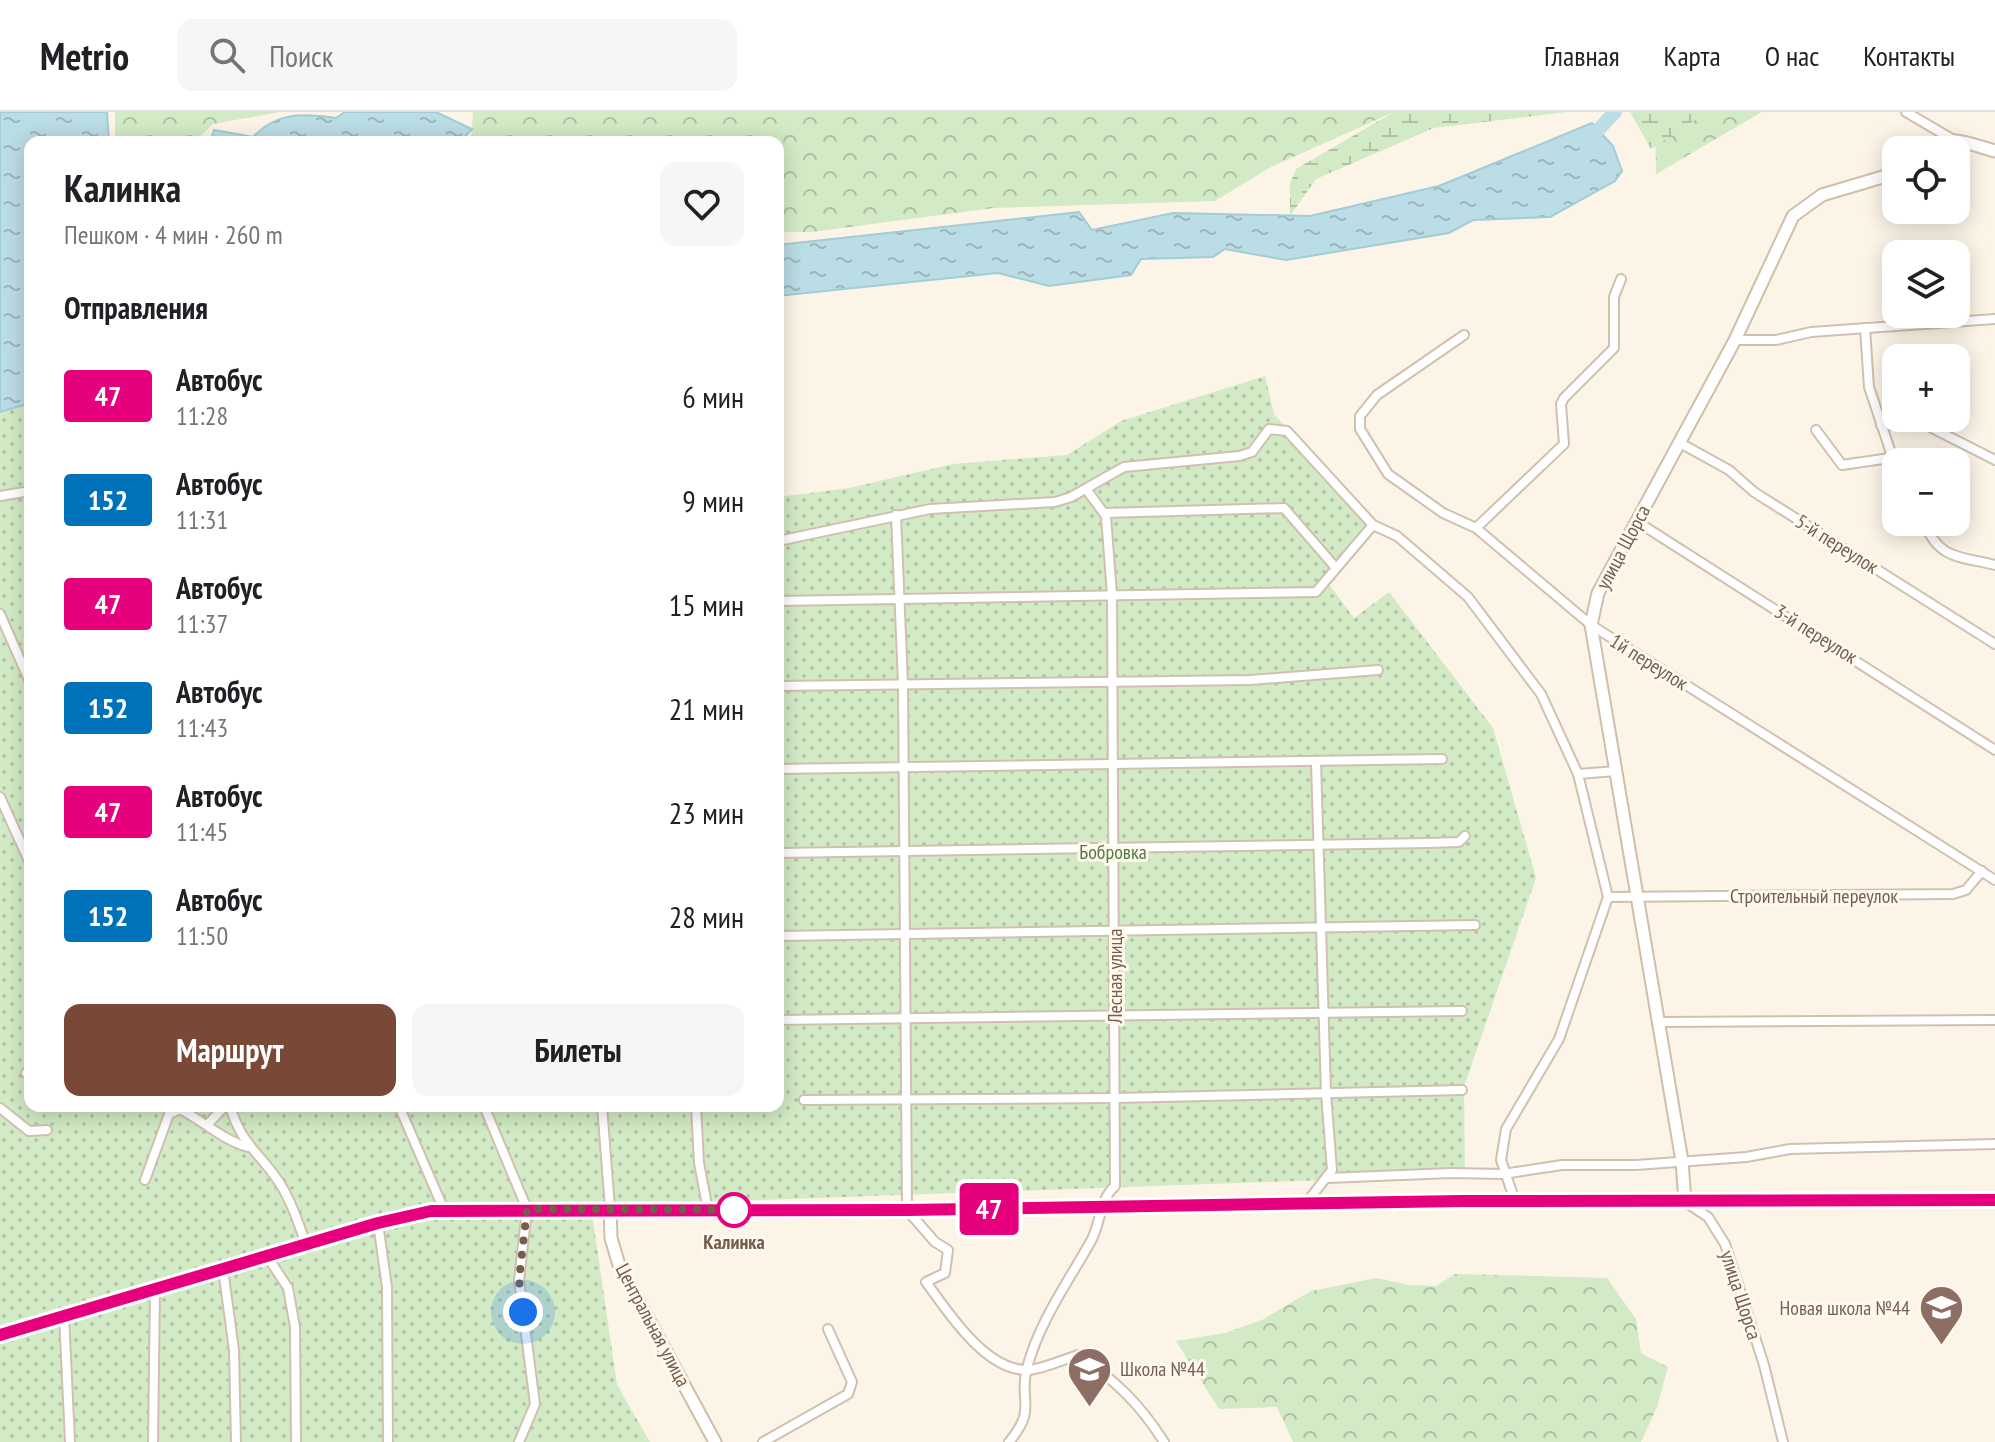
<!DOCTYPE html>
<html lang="ru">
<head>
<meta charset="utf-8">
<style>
  body { margin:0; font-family:"PT Sans Narrow",sans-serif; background:#f6f6f6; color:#202124; height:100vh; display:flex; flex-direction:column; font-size:30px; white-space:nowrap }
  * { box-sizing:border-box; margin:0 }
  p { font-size:26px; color:#757577 }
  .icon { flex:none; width:44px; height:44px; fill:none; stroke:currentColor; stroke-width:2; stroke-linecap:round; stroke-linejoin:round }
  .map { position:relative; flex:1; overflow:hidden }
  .panel { position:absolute; left:24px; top:24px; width:760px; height:976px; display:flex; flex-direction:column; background:#fff; border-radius:16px; box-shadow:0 4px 20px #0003 }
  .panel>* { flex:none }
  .badge { padding:0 16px; border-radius:6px; font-size:28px; line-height:52px }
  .tools { position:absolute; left:1882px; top:24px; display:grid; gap:16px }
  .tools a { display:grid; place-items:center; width:88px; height:88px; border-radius:16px; background:#fff; box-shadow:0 4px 20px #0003; font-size:40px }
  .you { position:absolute; width:40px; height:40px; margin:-20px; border:6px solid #fff; border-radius:50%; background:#1a73e8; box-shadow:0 0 0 12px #1a73e833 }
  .map>.badge { position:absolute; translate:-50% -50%; box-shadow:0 0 0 4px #fff }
  h2 { padding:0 40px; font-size:30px; line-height:72px }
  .round { display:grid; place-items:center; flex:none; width:84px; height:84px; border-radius:16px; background:#f6f6f6 }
  .overview { display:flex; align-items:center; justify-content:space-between; height:136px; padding:0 40px }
  h1 { font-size:38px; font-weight:800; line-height:60px }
  .action { display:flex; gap:16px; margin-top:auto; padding:16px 40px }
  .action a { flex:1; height:92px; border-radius:16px; background:#794836; color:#fff; font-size:32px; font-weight:800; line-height:92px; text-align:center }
  .action a+a { background:#f6f6f6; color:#202124 }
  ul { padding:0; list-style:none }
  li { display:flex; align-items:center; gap:24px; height:104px; padding:0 40px }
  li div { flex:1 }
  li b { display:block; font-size:30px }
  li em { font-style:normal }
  li .badge { min-width:88px; font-weight:700; text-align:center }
  header { display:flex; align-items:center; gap:48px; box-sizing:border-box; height:112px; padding:0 40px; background:#fff; border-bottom:2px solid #e0e0e0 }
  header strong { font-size:38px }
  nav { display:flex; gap:44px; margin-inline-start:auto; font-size:28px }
  .search { width:560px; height:72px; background:#f6f6f6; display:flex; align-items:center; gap:20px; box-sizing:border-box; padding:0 28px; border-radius:16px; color:#757577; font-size:30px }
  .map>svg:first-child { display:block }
  .grass { fill:url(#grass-dots) }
  .forest { fill:url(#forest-crowns) }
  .wetland { fill:url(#wetland-marsh) }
  .water { fill:url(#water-ripples); stroke:#a1ccd8; stroke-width:2 }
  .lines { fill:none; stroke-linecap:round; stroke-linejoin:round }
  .river { stroke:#bbdde6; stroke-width:14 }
  .street-casing { stroke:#d0c0af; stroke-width:12 }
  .secondary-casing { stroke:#d1beaa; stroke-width:15 }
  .street { stroke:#fff; stroke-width:8 }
  .secondary { stroke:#fff; stroke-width:11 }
  .line-casing { stroke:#fff; stroke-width:18 }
  .line { stroke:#e6007e; stroke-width:12 }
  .walk { stroke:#765d4b; stroke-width:8; stroke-dasharray:0 14.4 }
  .stop-dot { fill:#fff; stroke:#e6007e; stroke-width:4 }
  .labels { text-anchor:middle; stroke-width:6; stroke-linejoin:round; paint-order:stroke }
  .street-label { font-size:20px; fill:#765d4b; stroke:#fff9ed }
  .park-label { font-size:20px; fill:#517b43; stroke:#fff9ed }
  .stop-label { font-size:20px; font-weight:bold; fill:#765d4b; stroke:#fff9ed }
  .education-label { font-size:20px; fill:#785e54; stroke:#fff9ed; text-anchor:end }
</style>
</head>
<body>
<header>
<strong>Metrio</strong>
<div class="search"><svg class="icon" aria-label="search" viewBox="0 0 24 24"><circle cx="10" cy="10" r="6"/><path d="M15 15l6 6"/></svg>Поиск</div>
<nav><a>Главная</a><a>Карта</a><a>О нас</a><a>Контакты</a></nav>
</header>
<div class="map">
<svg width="1995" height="1330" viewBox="0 0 1995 1330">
  <defs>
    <pattern id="grass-dots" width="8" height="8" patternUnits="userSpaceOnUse" patternTransform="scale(2)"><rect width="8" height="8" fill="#d2eac5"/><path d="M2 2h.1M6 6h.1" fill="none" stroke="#afc1a2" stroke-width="1.8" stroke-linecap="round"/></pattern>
    <pattern id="forest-crowns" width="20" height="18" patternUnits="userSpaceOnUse" patternTransform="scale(2)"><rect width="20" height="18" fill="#d2eac5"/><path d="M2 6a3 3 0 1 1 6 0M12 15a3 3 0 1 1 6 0" fill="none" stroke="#afc1a2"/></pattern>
    <pattern id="wetland-marsh" width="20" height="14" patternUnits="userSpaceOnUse" patternTransform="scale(2)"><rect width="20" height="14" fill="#d2eac5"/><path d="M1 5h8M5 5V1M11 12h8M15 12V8" fill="none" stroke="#afc1a2"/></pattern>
    <pattern id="water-ripples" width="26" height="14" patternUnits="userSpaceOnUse" patternTransform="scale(2)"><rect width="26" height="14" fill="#bbdde6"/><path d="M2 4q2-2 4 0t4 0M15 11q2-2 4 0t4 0" fill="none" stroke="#9db6bc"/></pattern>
  </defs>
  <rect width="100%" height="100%" fill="#fcf5e7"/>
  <!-- grass -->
  <polygon class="grass" points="1265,264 1274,302 1373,415 1325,467 1354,506 1389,480 1493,616 1536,766 1464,975 1465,1063 591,1094 617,1273 650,1330 0,1330 0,300 30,291 30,994 778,994 778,385 849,376 953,352 1067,343 1121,309"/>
  <!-- forest -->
  <g class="forest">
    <polygon points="115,0 280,0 213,12 194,30 115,30"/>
    <polygon points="473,0 1394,0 1271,55 1215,89 993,96 812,120 778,120 778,30 471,30"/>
    <polygon points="1655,0 1762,0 1656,62"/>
    <polygon points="1455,1162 1607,1166 1636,1207 1641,1241 1668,1255 1657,1295 1641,1330 1293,1330 1277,1295 1219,1297 1176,1229 1225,1221 1262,1208 1311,1179 1377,1166 1408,1173 1436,1174"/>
  </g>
  <!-- wetland -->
  <g class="wetland">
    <polygon points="1394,0 1567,0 1434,16 1316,67 1290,104 1290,71 1296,57"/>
    <polygon points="1630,0 1707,0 1651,37"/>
  </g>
  <!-- water -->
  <g class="water">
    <polygon points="0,0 107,0 109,30 30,30 30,291 0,300"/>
    <path d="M345 0H436L472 17 460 30H210L214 18 253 25C277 0 302 1 336 6Z"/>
    <polygon points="1592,11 1613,34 1622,59 1615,69 1550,105 1473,108 1449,121 1286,148 1225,137 1213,145 1141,147 1131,163 1049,174 998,161 778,184 778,133 1079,100 1092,118 1173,101 1310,104 1439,74"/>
  </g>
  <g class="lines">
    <!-- river -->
    <polyline class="river" points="1585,32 1615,0"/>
    <defs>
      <g id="street">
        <polyline points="1906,0 1952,27"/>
        <polyline points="1865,216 1869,275 1896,356"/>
        <polyline points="1464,223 1377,283 1360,304 1360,317 1388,362 1443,401 1476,416 1591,513 1995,768"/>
        <polyline points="1735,228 1776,228 1811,220 1995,207"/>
        <polyline points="1881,313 1924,312 1995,348"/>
        <polyline points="1816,318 1842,353 1890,346"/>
        <polyline points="1680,331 1729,358 1754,380 1995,532"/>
        <polyline points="0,384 30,379"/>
        <polyline points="1105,401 1284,396 1336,456"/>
        <path d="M896 403 903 572 907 1098 935 1130 948 1138 945 1161 926 1170C948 1200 986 1260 1029 1258 1045 1256 1062 1248 1078 1243 1115 1268 1140 1292 1164 1330"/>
        <polyline points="1636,409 1995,638"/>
        <path d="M1924 410C1939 448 1959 444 1995 453"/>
        <polyline points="1476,416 1564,332 1561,292 1564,286 1614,236 1614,185 1621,167"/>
        <polyline points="778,429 930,397 1055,390 1071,385 1124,355 1239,344 1252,340 1269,317 1287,319 1373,413 1397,424 1468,485 1541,582 1578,662 1608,785 1559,927 1506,1017 1501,1048 1515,1089"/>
        <polyline points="778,489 1316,480 1373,413"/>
        <polyline points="0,502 30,570"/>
        <polyline points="778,574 1250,568 1378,558"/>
        <polyline points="778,657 1442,647"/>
        <polyline points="1578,662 1616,659"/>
        <polyline points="0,685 30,751"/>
        <polyline points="778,741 1428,731 1459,730 1465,724"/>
        <polyline points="1608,785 1953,782 1966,778 1982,759"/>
        <polyline points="778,824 1475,813"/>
        <polyline points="778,908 1462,899"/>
        <polyline points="1659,910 1995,908"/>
        <polyline points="26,961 30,958"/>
        <polyline points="804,988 1116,986 1462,978"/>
        <path d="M230 994C241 1030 254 1036 274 1063 290 1084 297 1108 306 1132"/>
        <polyline points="399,994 444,1098"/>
        <polyline points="484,994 527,1097 519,1168 535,1292 519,1330"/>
        <polyline points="602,994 610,1096"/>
        <polyline points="696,994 699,1051 708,1098"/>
        <polyline points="0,996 29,1019 47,1018"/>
        <polyline points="208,1012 225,994"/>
        <polyline points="1328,1066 1451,1061 1503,1062 1562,1053 1636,1053 1746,1045 1790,1037 1995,1032"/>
        <path d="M145 1068 169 1002 180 997C203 1009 223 1028 248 1035"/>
        <polyline points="1307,1090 1332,1058 1326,981 1316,650"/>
        <polyline points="1685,1090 1708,1105 1725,1132 1764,1253 1783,1330"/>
        <polyline points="378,1111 387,1175 388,1330"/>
        <polyline points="267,1144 288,1176 295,1215 296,1330"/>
        <polyline points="223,1157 234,1238 236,1330"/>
        <polyline points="64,1203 70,1330"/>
        <polyline points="153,1330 155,1177"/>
        <polyline points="763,1330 848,1282 852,1270 828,1217"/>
        <path d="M1009 1330C1038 1295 1018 1290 1027 1256 1039 1210 1068 1170 1091 1129 1101 1111 1099 1088 1115 1074L1112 483 1106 404 1086 377"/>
      </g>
      <g id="secondary">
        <path d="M1925 38C1945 19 1972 33 1995 39"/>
        <polyline points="1685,1090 1682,1049 1591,513 1598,481 1735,228 1793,104 1822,83 1896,61"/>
        <polyline points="610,1096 611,1126 619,1153 715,1330"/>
        <polyline points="0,1223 378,1111 431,1099 907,1098 1493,1088 1995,1088"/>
      </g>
    </defs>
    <!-- street casing -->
    <use href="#street" class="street-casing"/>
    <!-- secondary casing -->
    <use href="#secondary" class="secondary-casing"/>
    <!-- street -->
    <use href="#street" class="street"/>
    <!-- secondary -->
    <use href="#secondary" class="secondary"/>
  </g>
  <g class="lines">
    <defs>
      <polyline id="line" points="0,1223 378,1111 431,1099 907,1098 1462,1089 1995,1088"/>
    </defs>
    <!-- line casing -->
    <use href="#line" class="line-casing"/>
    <!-- line -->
    <use href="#line" class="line"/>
    <!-- walk -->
    <polyline class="walk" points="523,1200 519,1168 527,1097 734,1098"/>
  </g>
  <!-- icons -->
  <defs>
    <symbol id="school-pin" viewBox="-11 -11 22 30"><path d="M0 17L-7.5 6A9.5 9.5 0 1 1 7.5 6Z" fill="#8d6e63" stroke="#fff9ed"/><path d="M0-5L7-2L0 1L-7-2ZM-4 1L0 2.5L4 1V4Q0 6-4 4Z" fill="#fff"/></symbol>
  </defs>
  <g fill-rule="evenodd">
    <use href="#school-pin" x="1916" y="1170" width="51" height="69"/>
    <use href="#school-pin" x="1064" y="1232" width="51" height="69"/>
  </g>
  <!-- markers -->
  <circle class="stop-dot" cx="734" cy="1098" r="16"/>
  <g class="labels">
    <!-- street labels -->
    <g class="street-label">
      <text transform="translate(1837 432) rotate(32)" y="7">5-й переулок</text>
      <text transform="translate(1623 435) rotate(-62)" y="7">улица Щорса</text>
      <text transform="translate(1816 522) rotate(32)" y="7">3-й переулок</text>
      <text transform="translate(1649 550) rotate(32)" y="7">1й переулок</text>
      <text x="1814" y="791">Строительный переулок</text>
      <text transform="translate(1115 864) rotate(-90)" y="7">Лесная улица</text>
      <text transform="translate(1741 1183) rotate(72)" y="7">улица Щорса</text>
      <text transform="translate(653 1213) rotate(62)" y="7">Центральная улица</text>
    </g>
    <!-- park labels -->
    <g class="park-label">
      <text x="1113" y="747">Бобровка</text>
    </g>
    <!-- stop labels -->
    <g class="stop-label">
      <text x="734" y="1137">Калинка</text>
    </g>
    <!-- education labels -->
    <g class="education-label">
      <text x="1910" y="1203">Новая школа №44</text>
      <text x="1120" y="1264" text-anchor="start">Школа №44</text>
    </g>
  </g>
</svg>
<div class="tools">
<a><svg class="icon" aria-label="locate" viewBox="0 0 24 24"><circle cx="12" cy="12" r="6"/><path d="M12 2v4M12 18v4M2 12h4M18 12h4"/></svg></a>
<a><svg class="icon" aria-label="layers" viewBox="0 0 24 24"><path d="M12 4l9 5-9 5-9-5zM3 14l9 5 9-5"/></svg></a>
<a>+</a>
<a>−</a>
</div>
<div class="you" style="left:523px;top:1200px"></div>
<b class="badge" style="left:989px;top:1097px;background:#e6007e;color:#fff">47</b>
<section class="panel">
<div class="overview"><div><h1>Калинка</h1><p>Пешком · 4 мин · 260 m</p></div><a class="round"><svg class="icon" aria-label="heart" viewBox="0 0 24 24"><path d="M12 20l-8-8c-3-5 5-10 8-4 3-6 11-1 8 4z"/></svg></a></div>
<h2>Отправления</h2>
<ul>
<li><span class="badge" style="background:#e6007e;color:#fff">47</span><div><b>Автобус</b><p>11:28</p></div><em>6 мин</em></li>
<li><span class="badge" style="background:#0072bc;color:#fff">152</span><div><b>Автобус</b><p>11:31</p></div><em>9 мин</em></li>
<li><span class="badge" style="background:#e6007e;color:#fff">47</span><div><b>Автобус</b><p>11:37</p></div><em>15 мин</em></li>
<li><span class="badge" style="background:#0072bc;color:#fff">152</span><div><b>Автобус</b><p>11:43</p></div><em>21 мин</em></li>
<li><span class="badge" style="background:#e6007e;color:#fff">47</span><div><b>Автобус</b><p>11:45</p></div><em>23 мин</em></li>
<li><span class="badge" style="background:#0072bc;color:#fff">152</span><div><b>Автобус</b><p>11:50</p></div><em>28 мин</em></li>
</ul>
<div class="action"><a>Маршрут</a><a>Билеты</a></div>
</section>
</div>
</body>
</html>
